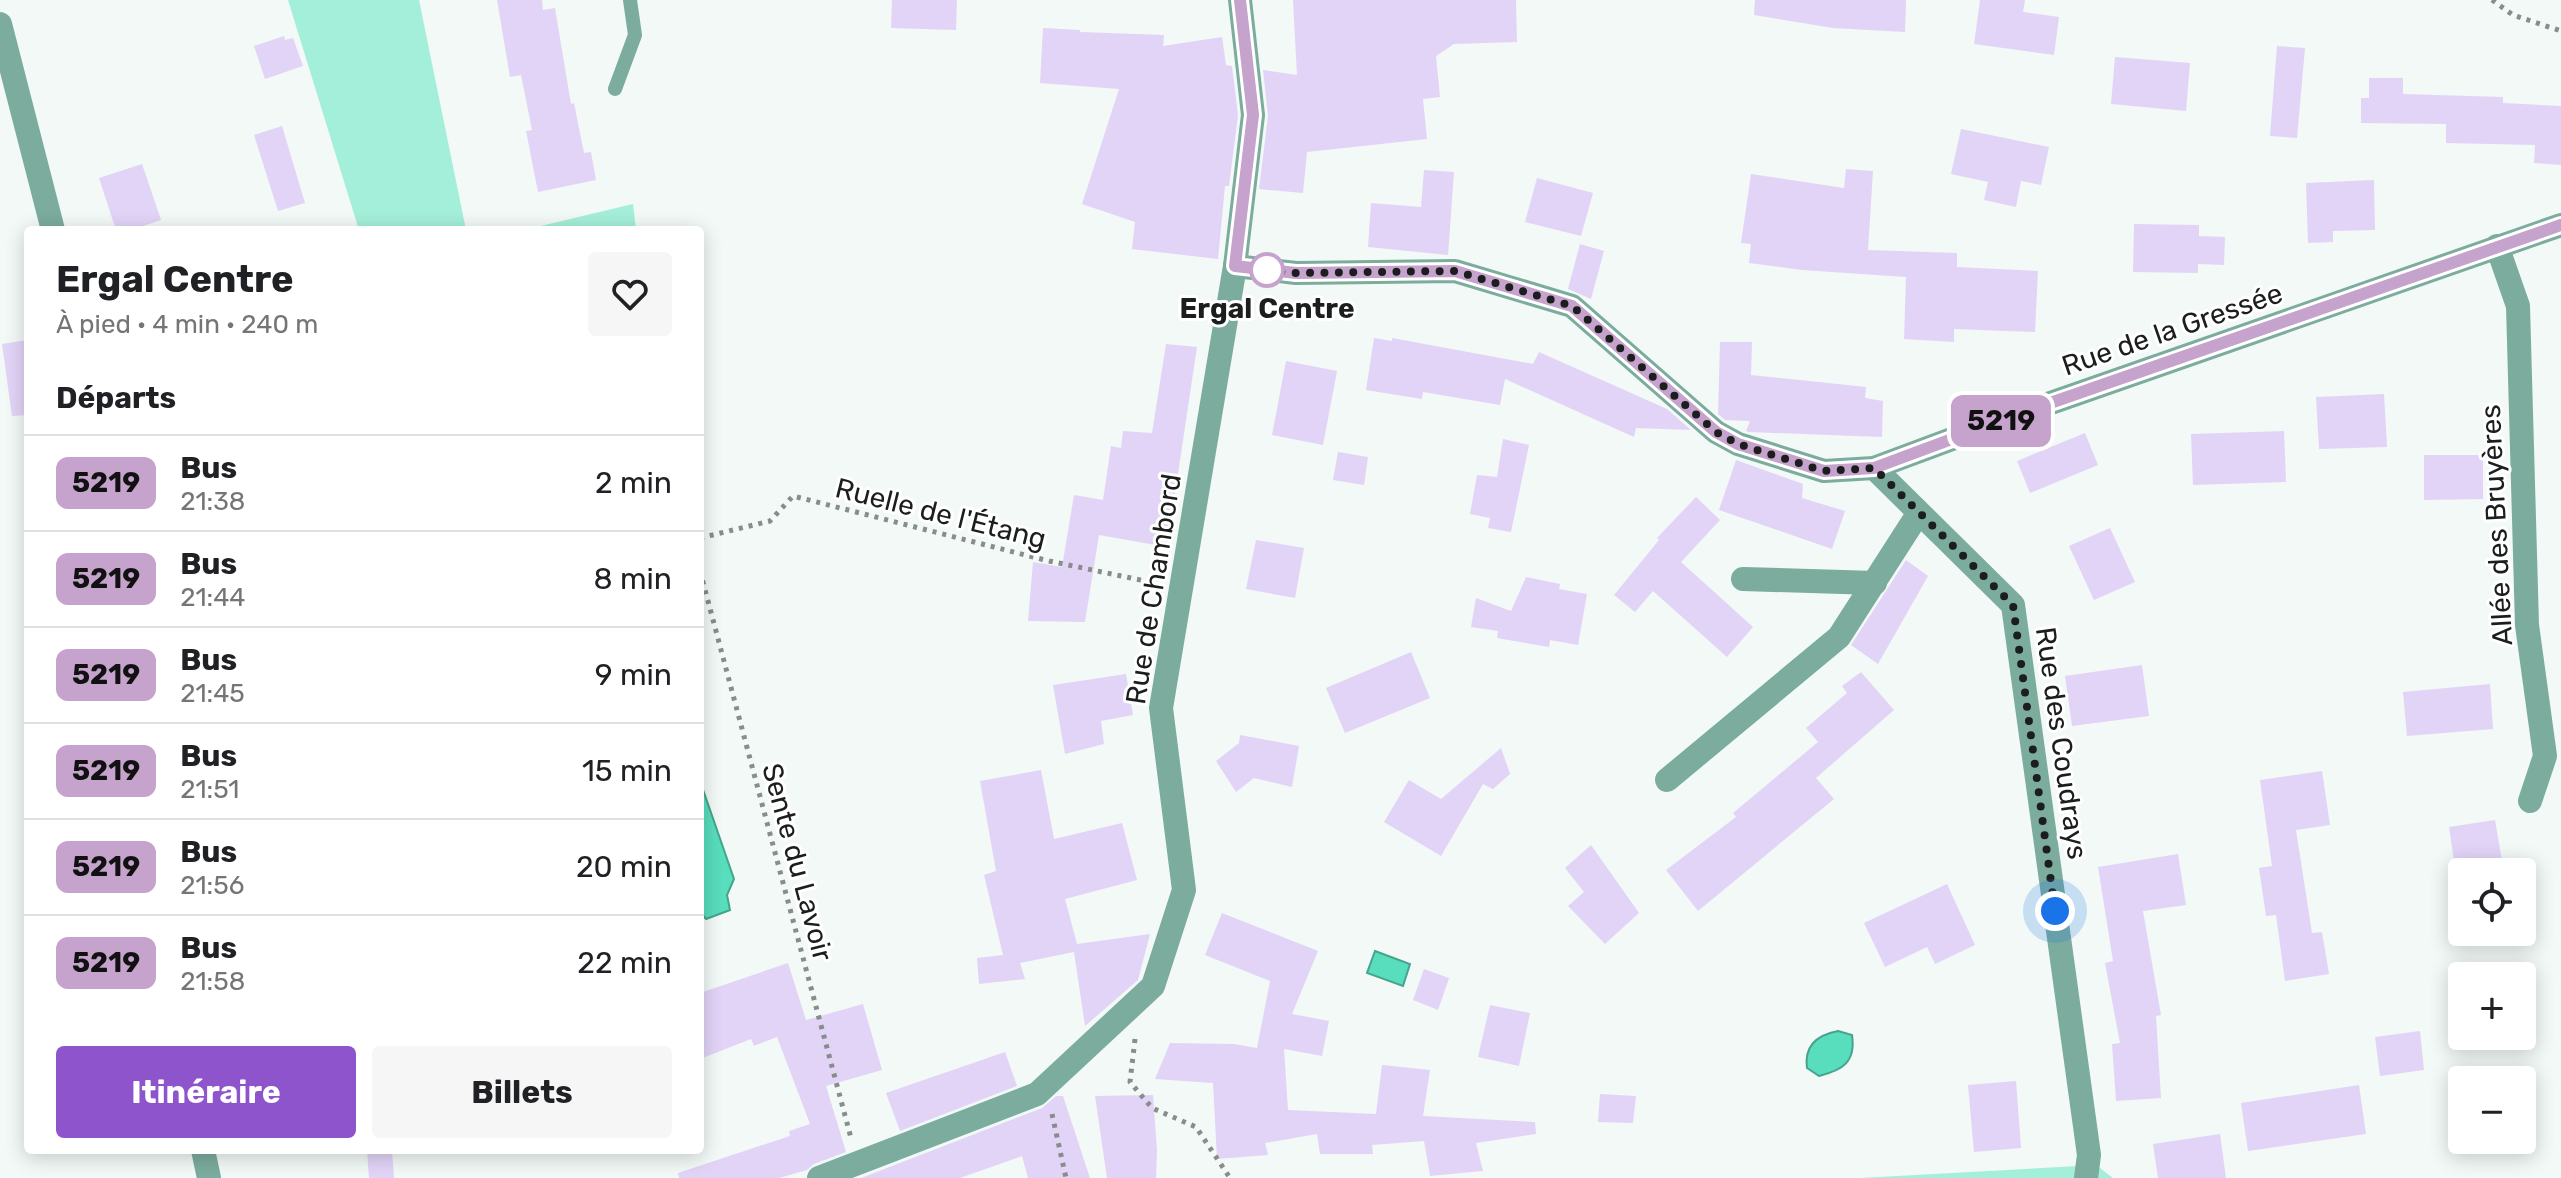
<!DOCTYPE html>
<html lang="fr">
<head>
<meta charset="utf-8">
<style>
  body { margin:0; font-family:Rubik,sans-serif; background:#f6f6f6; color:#202124; height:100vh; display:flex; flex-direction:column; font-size:30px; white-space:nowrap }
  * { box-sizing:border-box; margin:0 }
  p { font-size:26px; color:#757577 }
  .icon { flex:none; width:44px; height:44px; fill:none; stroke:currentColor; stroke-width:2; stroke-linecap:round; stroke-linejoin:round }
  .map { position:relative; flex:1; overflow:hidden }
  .panel { position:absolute; left:24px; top:226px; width:680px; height:928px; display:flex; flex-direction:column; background:#fff; border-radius:8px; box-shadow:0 4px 20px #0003 }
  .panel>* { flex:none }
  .badge { padding:0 16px; border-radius:12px; font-size:28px; line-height:52px }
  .fabs { position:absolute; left:2448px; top:858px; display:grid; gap:16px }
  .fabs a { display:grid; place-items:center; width:88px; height:88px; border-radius:8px; background:#fff; box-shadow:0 4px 20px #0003; font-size:40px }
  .you { position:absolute; width:40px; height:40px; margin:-20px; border:6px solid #fff; border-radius:50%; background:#1a73e8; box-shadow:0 0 0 12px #1a73e833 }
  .map>.badge { position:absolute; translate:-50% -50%; box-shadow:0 0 0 4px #fff }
  h2 { padding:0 32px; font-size:30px; line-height:72px }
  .round { display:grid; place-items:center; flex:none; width:84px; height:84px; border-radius:8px; background:#f6f6f6 }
  .overview { display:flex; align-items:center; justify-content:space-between; height:136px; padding:0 32px }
  h1 { font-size:38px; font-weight:700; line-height:60px }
  .button { display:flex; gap:16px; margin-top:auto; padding:16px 32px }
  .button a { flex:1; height:92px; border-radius:8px; background:#8e54cc; color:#fff; font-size:32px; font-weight:700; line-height:92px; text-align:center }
  .button a+a { background:#f6f6f6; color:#202124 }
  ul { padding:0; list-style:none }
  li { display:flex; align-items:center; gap:24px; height:96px; padding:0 32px; border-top:2px solid #e0e0e0 }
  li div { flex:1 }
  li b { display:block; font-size:30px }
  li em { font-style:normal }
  li .badge { min-width:88px; font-weight:700; text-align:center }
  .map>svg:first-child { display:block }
  .green { fill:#a4efd9 }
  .water { fill:#58ddbd; stroke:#46a48d; stroke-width:2 }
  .building { fill:#e2d4f7 }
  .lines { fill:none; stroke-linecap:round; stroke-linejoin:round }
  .path { stroke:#888c8a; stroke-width:5; stroke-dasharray:4 6; stroke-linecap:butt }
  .lane { stroke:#7bac9d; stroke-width:14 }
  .street { stroke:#7bac9d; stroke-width:24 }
  .line-casing { stroke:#fff; stroke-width:18 }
  .line { stroke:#c5a3cd; stroke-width:12 }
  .walk { stroke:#1c1e1d; stroke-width:8; stroke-dasharray:0 14.4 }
  .stop-dot { fill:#fff; stroke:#c5a3cd; stroke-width:4 }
  .labels { text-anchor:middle; stroke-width:6; stroke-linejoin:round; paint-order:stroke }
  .stop-label { font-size:28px; font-weight:bold; fill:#1c1e1d; stroke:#fff }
  .street-label { font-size:28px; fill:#1c1e1d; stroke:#fff }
</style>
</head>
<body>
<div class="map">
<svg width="2561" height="1178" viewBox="0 0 2561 1178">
  <rect width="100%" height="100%" fill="#f2f9f6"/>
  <!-- green -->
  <g class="green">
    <polygon points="288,0 419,0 466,230 359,230"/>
    <polygon points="633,204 636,230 524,230"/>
    <polygon points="2096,1165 2113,1178 1861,1178"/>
  </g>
  <!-- water -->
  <g class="water">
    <polygon points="700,781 734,879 727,895 730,910 706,919 700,912"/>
    <polygon points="1375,951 1410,964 1403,986 1367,973"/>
    <path d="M1838 1031 1852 1035C1856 1062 1843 1070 1819 1076L1807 1068C1804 1046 1817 1035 1838 1031Z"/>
  </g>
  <!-- building -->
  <g class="building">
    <polygon points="497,0 542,0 543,10 555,8 571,104 574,103 584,153 591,152 596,180 538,192 526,131 532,130 521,75 510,77"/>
    <polygon points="892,0 957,0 956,30 891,28"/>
    <polygon points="1293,0 1516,0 1517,42 1454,44 1436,56 1440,97 1423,99 1427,139 1307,152 1303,193 1259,189 1268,116 1263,70 1297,75"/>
    <polygon points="1755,0 1906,0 1905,32 1833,28 1754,15"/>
    <polygon points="1980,0 2025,0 2023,12 2059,17 2054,55 1974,44"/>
    <polygon points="1043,28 1080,30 1080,32 1164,35 1163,46 1222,37 1226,65 1232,66 1238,115 1229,186 1225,186 1218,259 1132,249 1135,222 1082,204 1119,89 1040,83"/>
    <polygon points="284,36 285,40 293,38 303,66 265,79 254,46"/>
    <polygon points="2277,46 2305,48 2297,138 2270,136"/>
    <polygon points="2115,57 2190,63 2186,111 2111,104"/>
    <polygon points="2369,78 2403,78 2403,94 2503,97 2503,103 2561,106 2561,165 2534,163 2535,145 2446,143 2446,124 2361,123 2361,98 2369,98"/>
    <polygon points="282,126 305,203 278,211 254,135"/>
    <polygon points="1961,129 2049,147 2041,185 2021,181 2016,207 1984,200 1988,182 1951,174"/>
    <polygon points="142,164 161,220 131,230 116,230 99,178"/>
    <polygon points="1846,169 1873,171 1868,250 1957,253 1957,267 2038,271 2035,332 1954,329 1954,342 1904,339 1906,277 1802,270 1749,263 1751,244 1741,243 1751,174 1844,188"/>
    <polygon points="1424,170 1454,172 1448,255 1368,247 1371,203 1421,207"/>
    <polygon points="1537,178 1593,193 1581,236 1525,222"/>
    <polygon points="2374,180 2375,230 2333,231 2333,242 2308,243 2306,183"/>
    <polygon points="2134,224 2199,225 2199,236 2225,237 2224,265 2198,264 2198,273 2133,272"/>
    <polygon points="1580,244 1604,251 1591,299 1568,289"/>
    <polygon points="1374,338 1392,341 1392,338 1533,364 1539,352 1667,409 1691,430 1636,428 1634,437 1505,379 1500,405 1423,392 1422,399 1366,390"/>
    <polygon points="28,340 28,415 12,416 2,344"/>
    <polygon points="1720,342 1752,342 1751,375 1866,387 1865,398 1883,401 1882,437 1749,432 1746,431 1750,421 1725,420 1718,414"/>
    <polygon points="1166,344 1197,347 1167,547 1099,535 1085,622 1028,621 1033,562 1062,567 1074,495 1103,500 1111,446 1121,448 1123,431 1152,433"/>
    <polygon points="1286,361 1337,371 1323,445 1272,435"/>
    <polygon points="2384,394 2387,447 2319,449 2316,397"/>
    <polygon points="2284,431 2286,482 2193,485 2191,434"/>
    <polygon points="2085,433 2098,465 2030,493 2017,461"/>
    <polygon points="1503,439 1529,445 1511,532 1488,528 1490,518 1470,514 1477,475 1497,477"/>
    <polygon points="1338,452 1368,457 1364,485 1333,480"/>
    <polygon points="2424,455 2483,455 2483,499 2424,500"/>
    <polygon points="1736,460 1803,484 1802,498 1845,511 1832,549 1719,510"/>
    <polygon points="1696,497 1720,520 1681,562 1753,627 1727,657 1653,591 1635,612 1614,595 1659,540 1657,538"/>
    <polygon points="2110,528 2135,582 2094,600 2069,546"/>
    <polygon points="1256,540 1304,548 1295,598 1246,589"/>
    <polygon points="1906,560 1928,576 1878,664 1851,645"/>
    <polygon points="1526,577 1560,584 1559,589 1587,594 1578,645 1550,640 1549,647 1497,638 1498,631 1471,627 1476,598 1511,611"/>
    <polygon points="1411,652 1430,698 1345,733 1326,688"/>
    <polygon points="2142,665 2149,716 2072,726 2065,676"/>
    <polygon points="1861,672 1894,710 1816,778 1834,799 1698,911 1666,870 1736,817 1733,813 1818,742 1806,728 1847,693 1842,686"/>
    <polygon points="1126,674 1133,715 1101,721 1104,744 1065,754 1053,685"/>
    <polygon points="2490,684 2493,729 2407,736 2403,692"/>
    <polygon points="1240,735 1299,746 1292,787 1254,778 1236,792 1216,761 1239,743"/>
    <polygon points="1501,748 1510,774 1493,789 1483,784 1441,856 1384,822 1409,780 1441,799"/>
    <polygon points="1041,770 1054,839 1122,823 1137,880 1065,899 1077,944 1150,934 1138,980 1085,1026 1074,952 1020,963 1025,979 979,984 977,958 1003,955 984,875 996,871 980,781"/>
    <polygon points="2322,771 2330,825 2296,830 2312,933 2322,932 2329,974 2285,981 2276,915 2266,916 2259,868 2272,866 2260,780"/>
    <polygon points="2495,820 2503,867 2456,875 2449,827"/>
    <polygon points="1591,845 1639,913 1605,944 1568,906 1584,892 1565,868"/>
    <polygon points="2178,854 2186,905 2143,911 2161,1015 2156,1016 2161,1098 2116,1101 2112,1044 2120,1043 2105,963 2113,961 2098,867"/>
    <polygon points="1947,884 1975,945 1935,964 1927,947 1885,967 1864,923"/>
    <polygon points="1222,913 1318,951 1292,1014 1329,1021 1322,1056 1284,1049 1288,1110 1376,1114 1382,1065 1430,1070 1423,1116 1535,1122 1536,1134 1476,1143 1483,1171 1430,1176 1424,1141 1372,1145 1373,1154 1320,1154 1317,1134 1265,1143 1268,1155 1217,1159 1213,1083 1155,1079 1170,1043 1234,1044 1257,1048 1270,981 1205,955"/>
    <polygon points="788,963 806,1020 863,1004 882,1070 826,1086 846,1152 814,1164 807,1170 779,1178 679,1178 678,1173 790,1136 789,1131 810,1124 777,1037 754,1046 751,1039 700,1059 700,993"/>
    <polygon points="1424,969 1449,978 1438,1010 1413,1000"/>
    <polygon points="1490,1005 1530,1013 1519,1066 1478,1057"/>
    <polygon points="2420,1031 2424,1070 2380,1076 2375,1037"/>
    <polygon points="1005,1052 1017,1086 900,1131 886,1093"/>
    <polygon points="2016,1081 2021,1148 1974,1152 1968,1085"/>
    <polygon points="2359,1085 2366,1134 2248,1151 2241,1103"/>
    <polygon points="1600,1094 1636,1096 1633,1123 1598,1122"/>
    <polygon points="1153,1095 1157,1151 1156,1178 1107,1178 1095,1096"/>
    <polygon points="1056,1096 1063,1096 1090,1178 1028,1178 1022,1156 960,1178 861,1178 1042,1108"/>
    <polygon points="2220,1134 2226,1178 2158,1178 2153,1144"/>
    <polygon points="367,1150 392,1150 394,1178 369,1178"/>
  </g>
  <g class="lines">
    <!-- path -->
    <g class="path">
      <polyline points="2492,0 2513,15 2561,31"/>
      <polyline points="700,538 770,521 793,496 1049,561 1155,583"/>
      <polyline points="700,571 851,1138"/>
      <polyline points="1135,1039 1130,1082 1152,1108 1196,1127 1230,1178"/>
      <polyline points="1052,1114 1066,1178"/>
    </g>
    <!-- lane -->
    <polyline class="lane" points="615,89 635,35 630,0"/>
    <!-- street -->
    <g class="street">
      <polyline points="0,24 53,230"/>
      <polyline points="2497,246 2518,306 2527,625 2545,756 2530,801"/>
      <polyline points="1235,266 1296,273 1455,271 1572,306 1716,432 1738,444 1824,471 1874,468 2019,414 2561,225"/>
      <polyline points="1874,468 2013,605 2089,1155 2086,1178"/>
      <polyline points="1743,579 1875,583"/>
      <polyline points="1667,780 1839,637 1918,514"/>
      <polyline points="203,1150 209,1178"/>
      <polyline points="819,1178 1037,1094 1153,986 1184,890 1161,708 1235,266 1253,115 1240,0"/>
    </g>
  </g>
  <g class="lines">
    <defs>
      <polyline id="line" points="1240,0 1253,115 1235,266 1296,273 1455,271 1572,306 1716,432 1738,444 1824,471 1874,468 2019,414 2561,225"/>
    </defs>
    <!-- line casing -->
    <use href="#line" class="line-casing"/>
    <!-- line -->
    <use href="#line" class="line"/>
    <!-- walk -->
    <polyline class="walk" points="1267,270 1296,273 1455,271 1572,306 1716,432 1738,444 1824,471 1874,468 2013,605 2055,911"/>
  </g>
  <!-- markers -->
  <circle class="stop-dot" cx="1267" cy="270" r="16"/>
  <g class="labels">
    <!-- stop labels -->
    <g class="stop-label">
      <text x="1267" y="318">Ergal Centre</text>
    </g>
    <!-- street labels -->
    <g class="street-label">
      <text transform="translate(2172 329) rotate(-19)" y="10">Rue de la Gressée</text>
      <text transform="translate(941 513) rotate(14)" y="10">Ruelle de l'Étang</text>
      <text transform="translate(2496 525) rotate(-93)" y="10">Allée des Bruyères</text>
      <text transform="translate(1153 589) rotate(-81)" y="10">Rue de Chambord</text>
      <text transform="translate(2062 743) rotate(82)" y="10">Rue des Coudrays</text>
      <text transform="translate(798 862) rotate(75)" y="10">Sente du Lavoir</text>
    </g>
  </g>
</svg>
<div class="fabs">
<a><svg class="icon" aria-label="locate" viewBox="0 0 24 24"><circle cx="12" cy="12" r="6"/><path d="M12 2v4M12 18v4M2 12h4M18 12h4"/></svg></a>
<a>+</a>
<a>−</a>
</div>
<div class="you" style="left:2055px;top:911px"></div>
<b class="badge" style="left:2001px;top:421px;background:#c5a3cd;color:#111">5219</b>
<section class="panel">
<div class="overview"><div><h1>Ergal Centre</h1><p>À pied · 4 min · 240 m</p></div><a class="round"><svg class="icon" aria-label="heart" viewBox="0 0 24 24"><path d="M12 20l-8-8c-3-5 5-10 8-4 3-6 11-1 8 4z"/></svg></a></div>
<h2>Départs</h2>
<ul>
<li><span class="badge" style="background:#c5a3cd;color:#111">5219</span><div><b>Bus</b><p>21:38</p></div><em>2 min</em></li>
<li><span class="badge" style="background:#c5a3cd;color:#111">5219</span><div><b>Bus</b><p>21:44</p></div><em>8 min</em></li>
<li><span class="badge" style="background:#c5a3cd;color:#111">5219</span><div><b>Bus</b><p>21:45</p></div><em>9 min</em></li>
<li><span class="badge" style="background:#c5a3cd;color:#111">5219</span><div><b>Bus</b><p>21:51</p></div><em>15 min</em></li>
<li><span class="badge" style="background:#c5a3cd;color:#111">5219</span><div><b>Bus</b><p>21:56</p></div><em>20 min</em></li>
<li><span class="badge" style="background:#c5a3cd;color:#111">5219</span><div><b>Bus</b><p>21:58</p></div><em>22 min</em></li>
</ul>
<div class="button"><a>Itinéraire</a><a>Billets</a></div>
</section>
</div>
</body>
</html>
